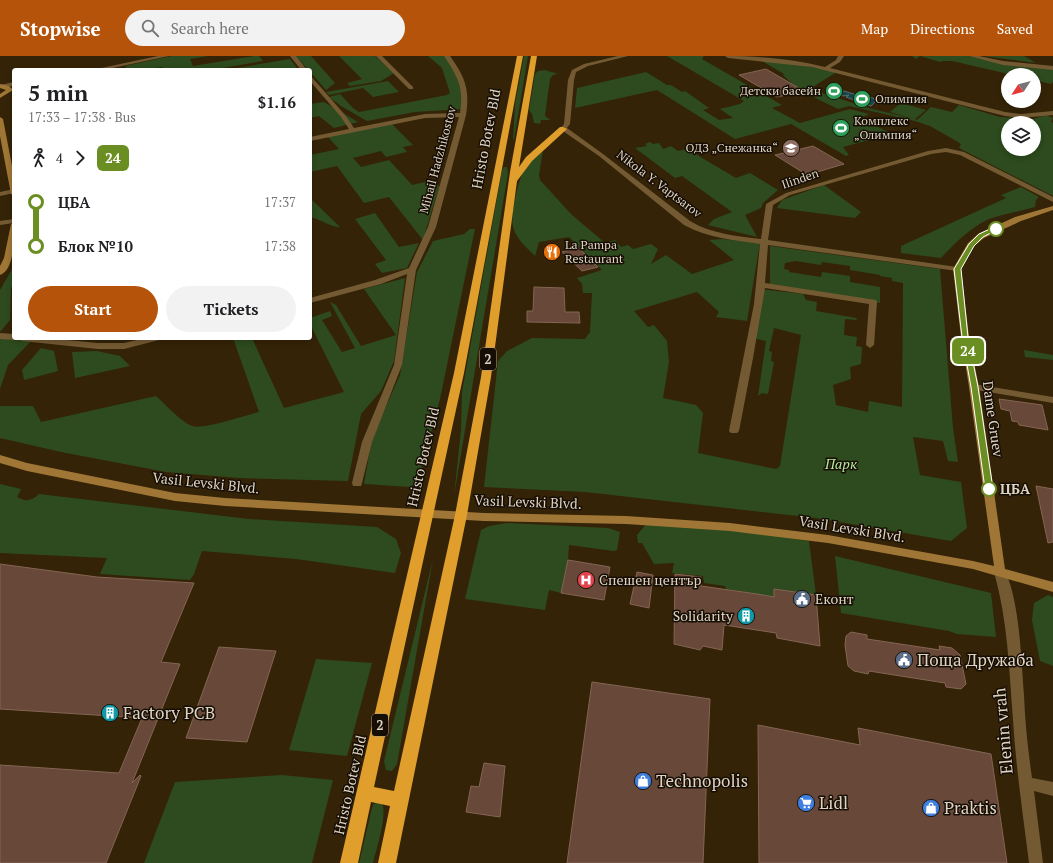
<!DOCTYPE html>
<html lang="en">
<head>
<meta charset="utf-8">
<style>
  body { margin:0; font-family:"PT Serif",serif; background:#f2f2f2; color:#202124; height:100vh; display:flex; flex-direction:column; font-size:15px; white-space:nowrap }
  * { box-sizing:border-box; margin:0 }
  p { font-size:13px; color:#757577 }
  .icon { flex:none; width:22px; height:22px; fill:none; stroke:currentColor; stroke-width:2; stroke-linecap:round; stroke-linejoin:round }
  .map { position:relative; flex:1; overflow:hidden }
  .sheet { position:absolute; left:12px; top:12px; width:300px; height:272px; display:flex; flex-direction:column; background:#fff; border-radius:4px; box-shadow:0 2px 6px #0003 }
  .sheet>* { flex:none }
  .badge { padding:0 8px; border-radius:6px; font-size:14px; line-height:26px }
  .needle { width:26px; rotate:234deg }
  .tools { position:absolute; left:1001px; top:12px; display:grid; gap:8px }
  .tools a { display:grid; place-items:center; width:40px; height:40px; border-radius:50%; background:#fff; box-shadow:0 2px 6px #0003; font-size:20px }
  .map>.badge { position:absolute; translate:-50% -50%; box-shadow:0 0 0 2px #fff }
  .legs { display:flex; align-items:center; gap:6px; height:44px; padding:0 16px; font-size:13px }
  .legs p { margin-inline-start:auto }
  .headline { display:flex; align-items:center; justify-content:space-between; height:68px; padding:0 16px }
  h1 { font-size:22px; font-weight:600; line-height:30px }
  .cta { display:flex; gap:8px; margin-top:auto; padding:8px 16px }
  .cta a { flex:1; height:46px; border-radius:24px; background:#b45309; color:#fff; font-size:16px; font-weight:600; line-height:46px; text-align:center }
  .cta a+a { background:#f2f2f2; color:#202124 }
  ul { padding:0 16px; list-style:none }
  li { display:flex; align-items:center; gap:14px; height:44px; font-size:15px }
  li i { display:grid; place-items:center; width:6px; height:100%; margin:0 5px; background:currentColor }
  li i::after { content:''; width:10px; height:10px; margin:-5px; border:3px solid; border-radius:50%; background:#fff }
  li p { margin-inline-start:auto }
  li:first-child i { background:linear-gradient(#0000 50%,currentColor 0) }
  li:last-child i { background:linear-gradient(currentColor 50%,#0000 0) }
  header { display:flex; align-items:center; gap:24px; box-sizing:border-box; height:56px; padding:0 20px; background:#b45309; color:#fff }
  header strong { font-size:19px }
  nav { display:flex; gap:22px; margin-inline-start:auto; font-size:14px }
  .search { width:280px; height:36px; background:#f2f2f2; display:flex; align-items:center; gap:10px; box-sizing:border-box; padding:0 14px; border-radius:22px; color:#757577; font-size:15px }
  .map>svg:first-child { display:block }
  .green { fill:#2d4b1e; fill-rule:evenodd }
  .water { fill:#164449; stroke:#526f6e }
  .building { fill:#674839; stroke:#856554 }
  .lines { fill:none; stroke-linecap:round; stroke-linejoin:round }
  .street { fill:#745a33; fill-rule:evenodd }
  .secondary { fill:#9f7635; fill-rule:evenodd }
  .highway { fill:#e09e2d; fill-rule:evenodd }
  .line-1 { fill:#6b8e23; stroke:#fff }
  .stop-1-dot { fill:#fff; stroke:#6b8e23; stroke-width:2 }
  .labels { text-anchor:middle; stroke-width:3; stroke-linejoin:round; paint-order:stroke }
  .far-poi-label { font-size:12px; fill:#dfd4c4; stroke:#160e04; text-anchor:start }
  .far-street-label { font-size:12px; fill:#dfd4c4; stroke:#160e04 }
  .shield { fill:#160e04; stroke:#a3998a; stroke-width:1 }
  .shield-label { font-size:13px; font-weight:bold; fill:#dfd4c4 }
  .street-label { font-size:14px; fill:#dfd4c4; stroke:#160e04 }
  .park-label { font-size:14px; font-style:italic; fill:#b7eba0; stroke:#160e04 }
  .stop-label { font-size:14px; font-weight:bold; fill:#dfd4c4; stroke:#160e04; text-anchor:start }
  .poi-label { font-size:14px; fill:#dfd4c4; stroke:#160e04; text-anchor:start }
  .near-poi-label { font-size:17px; fill:#dfd4c4; stroke:#160e04; text-anchor:start }
  .near-street-label { font-size:17px; fill:#dfd4c4; stroke:#160e04 }
</style>
</head>
<body>
<header>
<strong>Stopwise</strong>
<div class="search"><svg class="icon" aria-label="search" viewBox="0 0 24 24"><circle cx="10" cy="10" r="6"/><path d="M15 15l6 6"/></svg>Search here</div>
<nav><a>Map</a><a>Directions</a><a>Saved</a></nav>
</header>
<div class="map">
<svg width="1053" height="807" viewBox="0 0 1053 807">
  <rect width="100%" height="100%" fill="#342307"/>
  <!-- green -->
  <g class="green">
    <polygon points="172,0 208,0 190,3 193,10 254,0 259,0 263,5 223,12 224,14 164,14 162,11 142,14 128,14 125,10"/>
    <polygon points="296,0 311,0 335,27 326,34"/>
    <polygon points="339,0 375,0 394,17 381,25 350,30 347,27 362,23"/>
    <path d="M428 0H445C458 16 461 33 464 53L415 56 367 65 341 50 329 41 340 38 353 52 359 56 447 39 450 37 442 12Z"/>
    <polygon points="524,0 528,0 514,84 513,83 515,48"/>
    <polygon points="667,0 704,0 702,3 782,49 772,52 800,67 850,53 869,58 860,62 892,78 843,91 849,99 846,100 791,68 735,83 657,34 575,52 577,32 646,16 667,29 671,29 682,36 685,35 709,52 703,54 719,64 733,62 720,53 740,48 744,45"/>
    <polygon points="912,0 969,0 998,7 1053,13 1053,26 1051,28 1034,24 1034,19 1013,19 952,5 942,5 940,6 920,0 916,3"/>
    <polygon points="983,0 1024,0 1036,7"/>
    <polygon points="290,3 297,12 288,14 231,13"/>
    <path d="M762 5 802 9 837 16 814 30 817 34 816 35 868 52 914 63 890 56 901 47 926 54 915 63 917 64 931 51 952 56 959 49 1000 61 1033 63 1046 59 1053 62 1051 66 1053 67V140L959 92 961 88 958 86 930 70 915 65 849 50 838 53C818 43 798 35 783 19L784 18ZM1008 67H1034V93H1008Z"/>
    <polygon points="545,14 558,18 553,19 550,23 545,59 547,62 550,63 549,64 541,64 540,68 534,67 532,58 529,54 535,18 538,15"/>
    <polygon points="388,25 399,36 373,41 363,32 329,39 326,36"/>
    <polygon points="324,46 358,66 334,72 319,60 310,62 310,48"/>
    <polygon points="391,67 413,89 403,91 407,96 386,101 381,95 353,102 361,111 389,104 412,129 434,124 439,131 423,184 389,141 364,147 337,110 310,116 310,99 339,93 328,81"/>
    <polygon points="650,86 653,88 659,87 663,93 671,90 678,95 687,93 736,122 750,117 778,134 763,147 761,152 745,159 757,181 708,169 714,163 732,156 682,120 675,122 635,92 647,90 645,88"/>
    <path d="M543 94 539 119 540 124 571 158 605 187 615 184 621 191 628 189 633 193 651 188 658 193 651 208 666 199 692 218 734 204 709 184 722 183 760 187 747 265 716 261 719 256 697 236 634 255 648 271 654 269 667 285 669 306 663 342 696 349 703 357 698 397 776 413 780 410 801 279 774 272 769 295 772 296 771 305 774 306 768 338 762 337 758 340 766 285 752 282 760 233 803 238 806 244 817 246 816 255 856 262 857 264 845 263 844 279 857 281 856 290 862 291 861 308 850 311 851 323 833 329 836 349 868 356 869 345 902 351 903 227 892 225V222L880 220V219L850 214V210L822 206 821 209 796 205 785 207 784 213 789 214V216L821 221 822 216 850 220V226L880 231V247L770 230V190L940 213 953 372 958 406 948 405 943 385 913 381 920 419 961 426 967 472 951 485 816 462 585 436 484 431 498 305 507 295 532 282 585 283 590 276 592 237H583L582 228 577 222 602 214 569 181 539 186 535 200C527 192 516 183 513 171 510 158 519 122 525 111 529 105 538 99 543 94Z"/>
    <polygon points="504,111 507,111 508,117 454,440 461,374 462,336 502,114"/>
    <polygon points="824,129 861,156 855,162 777,152 782,144"/>
    <path d="M1021 131 1039 141 1036 144 1035 151C1020 155 1004 158 989 163 971 171 954 188 941 202L901 197V190L1006 142 1001 139Z"/>
    <path d="M310 142 340 171C329 171 321 163 310 161Z"/>
    <polygon points="375,157 399,191 419,187 407,212 382,217 375,208 386,204 355,163"/>
    <polygon points="470,173 475,173 440,343 418,425 410,431 364,428 372,382 400,319 417,216 433,185 464,178"/>
    <polygon points="14,210 14,226 11,232 10,264 0,276 0,234"/>
    <path d="M405 222 394 305 381 335 361 358 348 425 239 422 166 416 61 396 0 382V350H33L41 366 156 340C166 349 180 365 192 370 203 374 246 359 259 356L233 282H252L284 352 344 336 310 268V262L330 255 332 260 322 264 342 296 355 292 330 246 336 249 361 290 396 279 364 233Z"/>
    <polygon points="0,282 31,285 8,309 0,333"/>
    <polygon points="41,292 54,295 58,315 24,324 22,314"/>
    <polygon points="1024,294 1053,299 1053,304 1025,301"/>
    <polygon points="97,295 120,300 130,310 75,322 72,296"/>
    <path d="M0 428 21 433 17 441C25 446 32 445 39 438L249 463 377 471 396 483 401 497 395 517 296 503 202 495 194 518 190 524 100 518 107 502 0 497Z"/>
    <polygon points="507,467 608,472 620,476 617,494 614,495 569,489 568,504 561,537 549,534 545,554 465,543 481,474 489,470"/>
    <polygon points="647,467 729,473 809,485 816,539 774,533 774,541 726,533 725,530 704,527 703,520 672,517 674,507 654,508 642,487 638,487 637,479"/>
    <polygon points="835,500 991,537 996,581 957,578 949,575 841,557"/>
    <polygon points="433,503 397,708 392,715 386,714 384,705"/>
    <polygon points="1048,539 1053,541 1053,610 1040,605 1032,564 1034,547"/>
    <polygon points="316,603 372,607 347,700 289,694"/>
    <polygon points="282,719 333,724 312,807 144,807 175,726"/>
    <path d="M377 746H381C389 756 376 794 373 807H359L371 756 373 749Z"/>
  </g>
  <!-- water -->
  <polygon class="water" points="833,33 839,36 844,35 860,40 873,42 876,45 871,50 846,41 849,39 843,40 837,37 830,35"/>
  <!-- building -->
  <g class="building">
    <polygon points="766,13 804,35 777,41 739,19"/>
    <polygon points="813,90 844,108 807,119 775,99"/>
    <polygon points="578,191 598,211 582,215 562,196"/>
    <polygon points="534,231 564,232 565,256 579,256 580,267 527,266 527,255 533,255"/>
    <polygon points="999,343 1042,349 1048,374 1019,369 1018,366 1012,365 1010,355 1001,353"/>
    <polygon points="1036,430 1053,433 1053,486 1048,487"/>
    <polygon points="568,504 610,511 604,544 561,537"/>
    <polygon points="0,508 97,521 194,527 161,606 180,608 132,727 140,719 141,720 106,807 0,807 0,709 119,717 142,662 0,653"/>
    <polygon points="637,516 653,519 649,552 630,548"/>
    <polygon points="675,518 701,521 701,530 757,538 774,541 774,533 816,539 820,590 777,582 776,577 724,569 722,594 703,590 700,594 674,588"/>
    <polygon points="851,576 867,579 867,583 940,594 939,590 952,592 960,599 966,628 961,633 946,631 945,627 869,615 868,618 854,615 848,610 845,589 846,580"/>
    <polygon points="219,591 276,595 247,686 186,682"/>
    <polygon points="592,626 710,643 703,807 567,807"/>
    <polygon points="758,669 860,689 858,672 991,698 1007,807 759,807"/>
    <polygon points="484,707 505,710 500,761 466,756 471,730 479,731"/>
  </g>
  <g class="lines">
    <!-- street -->
    <g class="street">
      <polygon points="158,0 169,0 103,14 92,14"/>
      <polygon points="290,0 296,0 307,14 301,14"/>
      <polygon points="376,0 382,0 413,31 413,33 409,33"/>
      <path d="M444 0H450C465 21 470 33 466 59L436 171 416 214 402 309 372 386 362 427 361 430H353L352 427 362 386 394 309 407 218 381 228 310 247V242L375 224 409 212 428 171 459 61 425 62 310 85V81L349 73 341 61 310 25V19L345 59 354 72 425 58 460 57C464 32 458 21 444 0Z"/>
      <path d="M618 0H628L588 10 576 16 574 24 570 68 567 72 603 98 690 165C712 178 736 180 761 183L766 148 786 137 928 95 946 92 964 96 1053 141V146L960 99 946 96 931 98 790 139 773 149 768 184 957 211 961 213 957 215 768 189 765 227 876 244 877 246 874 289 870 292 866 289 869 248 765 232 753 302 739 375 737 377H731L729 375 754 248 760 188C734 184 708 182 684 169L599 100 560 73 564 68 568 24 572 14 584 8Z"/>
      <path d="M725 0C758 0 793 3 825 11L836 4 838 0H844L840 6 830 12 1005 56 1021 58 1053 55V59L1021 62 1005 60 812 11 728 2Z"/>
      <polygon points="969,0 979,0 1003,5 1053,10 1053,14 1003,9"/>
      <polygon points="14,26 14,30 0,31 0,29"/>
      <polygon points="14,133 14,137 0,140 0,136"/>
      <polygon points="14,163 14,167 0,169 0,165"/>
      <polygon points="0,277 14,278 14,282 18,282 14,284 0,283"/>
      <polygon points="18,282 47,282 98,287 124,287 145,282 160,282 159,284 124,293 98,293 22,285"/>
      <polygon points="974,328 1053,341 1053,347 971,333 969,331"/>
      <path d="M1000 511 1004 513C1020 544 1021 604 1024 639 1025 667 1028 694 1032 722L1053 726V740L1034 735 1043 807H1029C1023 759 1016 712 1013 664 1009 614 1008 565 994 516L996 513Z"/>
    </g>
    <!-- secondary -->
    <g class="secondary">
      <polygon points="0,28 9,30 13,34 0,42 0,38 6,34 0,32"/>
      <polygon points="0,61 3,63 14,120 14,140 11,138 0,80"/>
      <polygon points="1053,150 1053,154 1021,165 984,182 974,190 961,213 969,281 979,331 1005,513 1053,526 1053,536 973,513 828,487 730,475 626,468 484,465 225,450 175,445 27,415 0,407 0,399 27,407 175,437 225,442 484,457 626,460 730,467 828,479 973,505 994,510 969,331 961,281 953,213 968,187 978,178 1015,161"/>
      <path d="M11 168H14C14 181 15 214 0 219V210L4 202Z"/>
    </g>
    <!-- highway -->
    <polygon class="highway" points="517,0 523,0 464,317 374,731 394,735 455,459 481,321 510,116 531,0 537,0 519,111 526,101 560,71 563,71 567,73 532,105 517,125 491,321 467,459 396,807 378,807 390,750 371,746 358,807 340,807 454,317"/>
  </g>
  <!-- line-1 -->
  <polygon class="line-1" points="994,171 998,173 983,181 974,190 961,213 968,281 978,331 993,433 989,436 985,433 971,331 962,281 954,213 969,188 979,178"/>
  <!-- icons -->
  <defs>
    <symbol id="stadium-disc" viewBox="-11 -11 22 22"><circle r="9.5" fill="#2e9e5b" stroke="#160e04"/><path d="M0-5a6.5 5 0 1 0 0 10a6.5 5 0 1 0 0-10ZM-3.5-1.8h7v3.6h-7Z" fill="#fff"/></symbol>
    <symbol id="school-disc" viewBox="-11 -11 22 22"><circle r="9.5" fill="#8d6e63" stroke="#160e04"/><path d="M0-5L7-2L0 1L-7-2ZM-4 1L0 2.5L4 1V4Q0 6-4 4Z" fill="#fff"/></symbol>
    <symbol id="restaurant-disc" viewBox="-11 -11 22 22"><circle r="9.5" fill="#e8710a" stroke="#160e04"/><path d="M-5-6h1v4h1v-4h1v4h1v-4h1v5L-1.5 .5V6h-2V.5L-5-1ZM5-6V6H3V1.5H1.5Q1.5-4 5-6Z" fill="#fff"/></symbol>
    <symbol id="hospital-disc" viewBox="-11 -11 22 22"><circle r="9.5" fill="#e0444e" stroke="#160e04"/><path d="M-5-5h3v3.5h4V-5h3V5h-3V1.5h-4V5h-3Z" fill="#fff"/></symbol>
    <symbol id="civic-disc" viewBox="-11 -11 22 22"><circle r="9.5" fill="#5c6f8a" stroke="#160e04"/><path d="M-.6-6.5H3V-4.5H.6V-3L4-1V1h2V6H-6V1h2V-1L-.6-3ZM-1.2 2.5V6h2.4V2.5Z" fill="#fff"/></symbol>
    <symbol id="building-disc" viewBox="-11 -11 22 22"><circle r="9.5" fill="#0f9aa8" stroke="#160e04"/><path d="M-4-6H4V6H1V3H-1V6H-4ZM-2.5-4.3h1.7v1.8h-1.7ZM.8-4.3h1.7v1.8H.8ZM-2.5-1h1.7V.8h-1.7ZM.8-1h1.7V.8H.8Z" fill="#fff"/></symbol>
    <symbol id="shop-disc" viewBox="-11 -11 22 22"><circle r="9.5" fill="#3f7fe0" stroke="#160e04"/><path d="M-5-2.5h2.3a2.7 3.5 0 0 1 5.4 0H5L5.5 6h-11ZM-1.5-2.5h3a1.5 2.3 0 0 0-3 0Z" fill="#fff"/></symbol>
    <symbol id="supermarket-disc" viewBox="-11 -11 22 22"><circle r="9.5" fill="#3f7fe0" stroke="#160e04"/><path d="M-6-5.5h2.5l.6 2H6L4.5 2H-2.5L-4.4-4H-6ZM-1.5 3.2a1.3 1.3 0 1 0 .1 0ZM3 3.2a1.3 1.3 0 1 0 .1 0Z" fill="#fff"/></symbol>
  </defs>
  <g fill-rule="evenodd">
    <use href="#stadium-disc" x="824" y="25" width="20" height="20"/>
    <use href="#stadium-disc" x="852" y="33" width="20" height="20"/>
    <use href="#stadium-disc" x="831" y="62" width="20" height="20"/>
    <use href="#school-disc" x="781" y="82" width="20" height="20"/>
    <use href="#restaurant-disc" x="542" y="186" width="20" height="20"/>
    <use href="#hospital-disc" x="576" y="514" width="20" height="20"/>
    <use href="#civic-disc" x="792" y="533" width="20" height="20"/>
    <use href="#building-disc" x="736" y="550" width="20" height="20"/>
    <use href="#civic-disc" x="894" y="594" width="20" height="20"/>
    <use href="#building-disc" x="100" y="647" width="20" height="20"/>
    <use href="#shop-disc" x="633" y="715" width="20" height="20"/>
    <use href="#supermarket-disc" x="796" y="737" width="20" height="20"/>
    <use href="#shop-disc" x="921" y="742" width="20" height="20"/>
  </g>
  <!-- markers -->
  <g class="stop-1-dot">
    <circle cx="996" cy="173" r="7"/>
    <circle cx="989" cy="433" r="7"/>
  </g>
  <g class="labels">
    <!-- far-poi labels -->
    <g class="far-poi-label">
      <text x="821" y="39" text-anchor="end">Детски басейн</text>
      <text x="875" y="47">Олимпия</text>
      <text x="854" y="69">Комплекс<tspan x="854" dy="14">„Олимпия“</tspan></text>
      <text x="778" y="96" text-anchor="end">ОДЗ „Снежанка“</text>
      <text x="565" y="193">La Pampa<tspan x="565" dy="14">Restaurant</tspan></text>
    </g>
    <!-- far-street labels -->
    <g class="far-street-label">
      <text transform="translate(438 104) rotate(-75)" y="4">Mihail Hadzhikostov</text>
      <text transform="translate(800 123) rotate(-19)" y="4">Ilinden</text>
      <text transform="translate(659 128) rotate(37)" y="4">Nikola Y. Vaptsarov</text>
    </g>
    <!-- shield labels -->
    <g class="shield">
      <rect x="480" y="292" width="16" height="22" rx="3"/>
      <rect x="372" y="658" width="16" height="22" rx="3"/>
    </g>
    <g class="shield-label">
      <text x="488" y="308">2</text>
      <text x="380" y="674">2</text>
    </g>
    <!-- street labels -->
    <g class="street-label">
      <text transform="translate(486 83) rotate(-79)" y="5">Hristo Botev Bld</text>
      <text transform="translate(993 363) rotate(82)" y="5">Dame Gruev</text>
      <text transform="translate(423 401) rotate(-77)" y="5">Hristo Botev Bld</text>
      <text transform="translate(206 427) rotate(6)" y="5">Vasil Levski Blvd.</text>
      <text transform="translate(528 446) rotate(2)" y="5">Vasil Levski Blvd.</text>
      <text transform="translate(852 473) rotate(9)" y="5">Vasil Levski Blvd.</text>
      <text transform="translate(350 729) rotate(-77)" y="5">Hristo Botev Bld</text>
    </g>
    <!-- park labels -->
    <g class="park-label">
      <text x="841" y="413">Парк</text>
    </g>
    <!-- stop labels -->
    <g class="stop-label">
      <text x="1000" y="438">ЦБА</text>
    </g>
    <!-- poi labels -->
    <g class="poi-label">
      <text x="599" y="529">Спешен център</text>
      <text x="815" y="548">Еконт</text>
      <text x="733" y="565" text-anchor="end">Solidarity</text>
    </g>
    <!-- near-poi labels -->
    <g class="near-poi-label">
      <text x="917" y="610">Поща Дружаба</text>
      <text x="123" y="663">Factory PCB</text>
      <text x="656" y="731">Technopolis</text>
      <text x="819" y="753">Lidl</text>
      <text x="944" y="758">Praktis</text>
    </g>
    <!-- near-street labels -->
    <g class="near-street-label">
      <text transform="translate(1003 675) rotate(-95)" y="6">Elenin vrah</text>
    </g>
  </g>
</svg>
<div class="tools">
<a><svg class="needle" viewBox="-14 -14 28 28"><path d="M0-13l5 13h-10z" fill="#e53935"/><path d="M0 13l5-13h-10z" fill="#757577"/></svg></a>
<a><svg class="icon" aria-label="layers" viewBox="0 0 24 24"><path d="M12 4l9 5-9 5-9-5zM3 14l9 5 9-5"/></svg></a>
</div>
<b class="badge" style="left:968px;top:295px;background:#6b8e23;color:#fff">24</b>
<section class="sheet">
<div class="headline"><div><h1>5 min</h1><p>17:33 – 17:38 · Bus</p></div><b>$1.16</b></div>
<div class="legs"><svg class="icon" aria-label="walk" viewBox="0 0 24 24"><circle cx="13" cy="4" r="2"/><path d="M13 8l-2 6 4 7M11 14l-3 7M7 12l3-4h3l4 4"/></svg>4<svg class="icon" aria-label="forward" viewBox="0 0 24 24"><path d="M9 5l7 7-7 7"/></svg><b class="badge" style="background:#6b8e23;color:#fff">24</b></div>
<ul>
<li><i style="color:#6b8e23"></i><b>ЦБА</b><p>17:37</p></li>
<li><i style="color:#6b8e23"></i><b>Блок №10</b><p>17:38</p></li>
</ul>
<div class="cta"><a>Start</a><a>Tickets</a></div>
</section>
</div>
</body>
</html>
